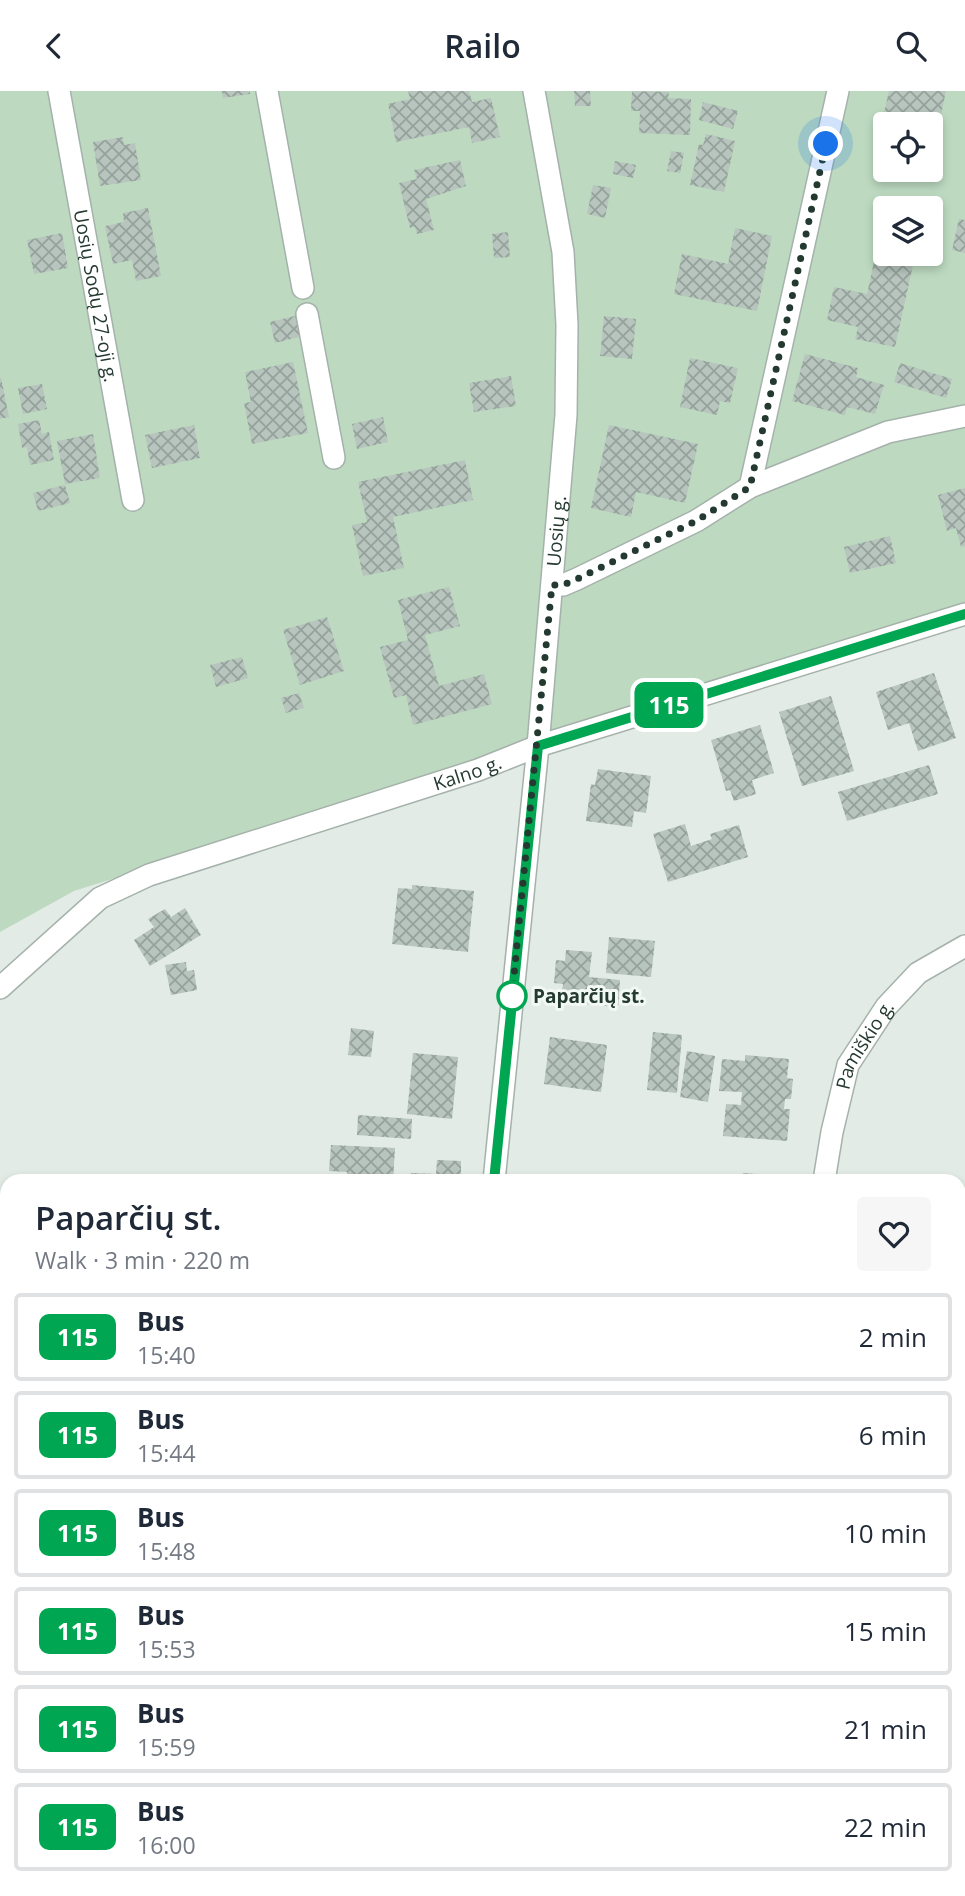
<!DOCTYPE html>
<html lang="en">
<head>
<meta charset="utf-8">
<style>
  body { margin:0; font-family:"Open Sans",sans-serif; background:#f6f6f7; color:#1f2937; height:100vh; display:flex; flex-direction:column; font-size:26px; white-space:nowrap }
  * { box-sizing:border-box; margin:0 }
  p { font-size:23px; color:#747a83 }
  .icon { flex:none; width:38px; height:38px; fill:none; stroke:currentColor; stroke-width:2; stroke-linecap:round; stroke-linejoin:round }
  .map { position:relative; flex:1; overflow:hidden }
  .side { position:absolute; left:0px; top:1083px; width:966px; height:723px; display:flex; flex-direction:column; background:#fff; border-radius:21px 21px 0 0; box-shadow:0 4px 10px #0003 }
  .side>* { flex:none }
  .badge { padding:0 14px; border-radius:10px; font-size:24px; line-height:46px }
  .controls { position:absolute; left:873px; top:21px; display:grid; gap:14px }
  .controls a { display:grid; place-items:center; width:70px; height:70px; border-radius:7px; background:#fff; box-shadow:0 4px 10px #0003; font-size:35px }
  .you { position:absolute; width:35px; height:35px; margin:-18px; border:5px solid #fff; border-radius:50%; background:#1a73e8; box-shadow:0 0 0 10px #1a73e833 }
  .map>.badge { position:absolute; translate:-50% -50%; box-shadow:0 0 0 4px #fff }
  .round { display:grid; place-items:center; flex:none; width:74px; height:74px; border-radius:7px; background:#f6f6f7 }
  .overview { display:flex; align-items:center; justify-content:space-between; height:119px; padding:0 35px }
  h1 { font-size:33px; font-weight:600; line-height:52px }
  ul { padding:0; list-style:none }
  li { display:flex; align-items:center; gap:21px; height:88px; margin:0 14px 10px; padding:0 21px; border:4px solid #e0e1e3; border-radius:7px }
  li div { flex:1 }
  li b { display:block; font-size:26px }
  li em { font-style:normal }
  li .badge { min-width:77px; font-weight:700; text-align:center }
  header { display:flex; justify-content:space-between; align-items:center; height:91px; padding:0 35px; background:#fff; font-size:32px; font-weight:600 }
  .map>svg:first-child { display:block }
  .green { fill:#bddac0; fill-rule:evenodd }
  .building { fill:url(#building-cross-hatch) }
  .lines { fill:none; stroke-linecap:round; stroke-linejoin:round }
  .minor-casing { stroke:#a5b2ab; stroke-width:24 }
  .minor { stroke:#fff; stroke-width:21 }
  .line-casing { stroke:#fff; stroke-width:16 }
  .line { stroke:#00a651; stroke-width:10 }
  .walk { stroke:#243a30; stroke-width:7; stroke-dasharray:0 12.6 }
  .stop-dot { fill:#fff; stroke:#00a651; stroke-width:3.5 }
  .labels { text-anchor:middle; stroke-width:6; stroke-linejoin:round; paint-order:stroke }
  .street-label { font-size:19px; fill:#243a30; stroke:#f2f8f4 }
  .stop-label { font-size:19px; font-weight:bold; fill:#243a30; stroke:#f2f8f4; text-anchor:start }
</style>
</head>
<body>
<header><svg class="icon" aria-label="back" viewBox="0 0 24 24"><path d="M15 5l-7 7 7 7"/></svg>Railo<svg class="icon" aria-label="search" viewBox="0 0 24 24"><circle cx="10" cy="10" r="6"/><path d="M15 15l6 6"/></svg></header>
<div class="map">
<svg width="965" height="1805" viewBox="0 0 965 1805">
  <defs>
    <pattern id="building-cross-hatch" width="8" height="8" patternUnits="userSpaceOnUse" patternTransform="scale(1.75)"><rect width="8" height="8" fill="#b7c5be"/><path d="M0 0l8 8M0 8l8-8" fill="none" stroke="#95a19b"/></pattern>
  </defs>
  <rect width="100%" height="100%" fill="#e2ebe5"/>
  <!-- green -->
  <path class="green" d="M0 0H965V519L74 800 0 841ZM886 33H931V79H886ZM886 117H931V163H886Z"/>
  <!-- building -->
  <g class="building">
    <polygon points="222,0 250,0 250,3 223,7"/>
    <polygon points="408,0 469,0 472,11 491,7 500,46 472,52 469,36 396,51 388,13 410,8"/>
    <polygon points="574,0 590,0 591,15 575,15"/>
    <polygon points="632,0 669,1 668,7 691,8 690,44 639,42 640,20 631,20"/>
    <polygon points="889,0 946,0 937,43 931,42 931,33 882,31"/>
    <polygon points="703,11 738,20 733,38 699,29"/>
    <polygon points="706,43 735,50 724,101 690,94 699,53 703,54"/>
    <polygon points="123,46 124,54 135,52 141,89 100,95 93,51"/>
    <polygon points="671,60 684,62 680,82 667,80"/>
    <polygon points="460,69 466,95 426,108 434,139 417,143 415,136 410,137 399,92 417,88 414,79"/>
    <polygon points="615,70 636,74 633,87 613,83"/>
    <polygon points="593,94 611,97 605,127 587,123"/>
    <polygon points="148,117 161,185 136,190 132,169 113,173 105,135 124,131 123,122"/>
    <polygon points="959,128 965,129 965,162 952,159"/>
    <polygon points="735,137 772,145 757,220 674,203 682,163 728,173"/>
    <polygon points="508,141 510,166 494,167 492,143"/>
    <polygon points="62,142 68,177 34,183 27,149"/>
    <polygon points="875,166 913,174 895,256 855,248 858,236 827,229 834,196 867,203"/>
    <polygon points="299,224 303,245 275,252 270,231"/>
    <polygon points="604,225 636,228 632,268 600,265"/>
    <polygon points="805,263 858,277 856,286 884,294 875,323 847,316 845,324 792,310"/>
    <polygon points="690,267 738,277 730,312 720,310 717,324 680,316"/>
    <polygon points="293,271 308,342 252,353 244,312 251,311 245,281"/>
    <polygon points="900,272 952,288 946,307 894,291"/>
    <polygon points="511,285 516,315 474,321 469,292"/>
    <polygon points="1,287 9,326 0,328 0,288"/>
    <polygon points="42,293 47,318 23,323 18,297"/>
    <polygon points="383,326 388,351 357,358 352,333"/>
    <polygon points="39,329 42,343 49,341 54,369 30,374 27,356 22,357 18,333"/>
    <polygon points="194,334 200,367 152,377 145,344"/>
    <polygon points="609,334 698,353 685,412 636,401 631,426 591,417"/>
    <polygon points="93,343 100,387 65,393 57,350"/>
    <polygon points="465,369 473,409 393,426 404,477 363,485 352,434 367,431 358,391"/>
    <polygon points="65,394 70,412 38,420 33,402"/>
    <polygon points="965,397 965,455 961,456 956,437 947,440 938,404"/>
    <polygon points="890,445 896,472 850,482 844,456"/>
    <polygon points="449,496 460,535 425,544 439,595 484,583 492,613 413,634 406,604 394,607 380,556 408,549 398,509"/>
    <polygon points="327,526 344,580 300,594 283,539"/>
    <polygon points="242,566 248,587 216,596 210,574"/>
    <polygon points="934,582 956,647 918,660 909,632 888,639 876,601"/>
    <polygon points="299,602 304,617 286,622 281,607"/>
    <polygon points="831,605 854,680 802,695 779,621"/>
    <polygon points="760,634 774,682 752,689 756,703 734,710 730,699 726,700 711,649"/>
    <polygon points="929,674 938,703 847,730 838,701"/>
    <polygon points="598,678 651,685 646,722 634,720 632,736 586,730 591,693 595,694"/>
    <polygon points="685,733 691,755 712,748 710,743 739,734 748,766 668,791 653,743"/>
    <polygon points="412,794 474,800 468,861 392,853 398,797 412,798"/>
    <polygon points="185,817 201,844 150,875 134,849 154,836 148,828 165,818 171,826"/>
    <polygon points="609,846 655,850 651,886 606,882"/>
    <polygon points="566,859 592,861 589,886 620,889 618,916 561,911 563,893 554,892 556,869 565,870"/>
    <polygon points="186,871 187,880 194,879 197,899 171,904 165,874"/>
    <polygon points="351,937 374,940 371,966 348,964"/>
    <polygon points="653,941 682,944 677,1002 647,999"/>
    <polygon points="550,946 607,954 601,1001 544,993"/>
    <polygon points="687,960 715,965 708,1011 680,1006"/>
    <polygon points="413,962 458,966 452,1028 407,1023"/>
    <polygon points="745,964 789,968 787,987 793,988 791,1008 785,1008 784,1018 790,1018 787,1050 723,1045 726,1013 741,1014 742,1001 719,1000 722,968 745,970"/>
    <polygon points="358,1024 412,1028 411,1048 357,1044"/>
    <polygon points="331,1054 395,1057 393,1090 347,1090 347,1081 329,1080"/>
    <polygon points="437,1069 461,1070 461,1090 411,1090 411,1082 436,1083"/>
    <polygon points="743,1082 780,1085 779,1090 742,1090"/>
    <polygon points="0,1216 7,1216 7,1273 0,1272"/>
    <polygon points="962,1385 965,1385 965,1413 959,1412"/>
    <polygon points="0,1621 7,1625 7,1676 0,1671"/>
    <polygon points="959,1702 965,1703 965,1762 959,1761"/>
    <polygon points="0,1747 7,1748 7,1799 73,1799 73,1805 0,1804"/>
    <polygon points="959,1791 965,1793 965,1805 927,1805 928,1799 959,1799"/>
    <polygon points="307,1799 358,1799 357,1805 306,1805"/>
    <polygon points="486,1799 531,1799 530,1805 485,1805"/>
    <polygon points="557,1799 593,1799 592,1805 556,1805"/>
    <polygon points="662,1799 702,1799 701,1805 662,1805"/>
    <polygon points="726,1799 773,1799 786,1805 725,1805"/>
    <rect x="843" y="1799" width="30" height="6"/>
  </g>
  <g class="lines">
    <defs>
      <g id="minor">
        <path id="s1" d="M59 0 133 409"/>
        <polyline points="267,0 303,197"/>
        <polyline points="307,223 334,367"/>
        <polyline points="750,396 838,0"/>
        <polyline points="552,494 563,494 577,488 696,430 750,396 888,341 965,325"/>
        <path id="s2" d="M0 897 100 807 149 784 478 679 538 655 965 523"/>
        <path id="s3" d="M494 1090 538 655 566 324 567 234 563 161 534 0"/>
        <path id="s4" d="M824 1090 832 1041 848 974 886 916 918 882 965 855"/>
        <polyline points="959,1249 965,1190"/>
        <polyline points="959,1659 965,1660"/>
        <polyline points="405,1805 406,1799"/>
      </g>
    </defs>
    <!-- minor casing -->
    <use href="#minor" class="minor-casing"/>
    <!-- minor -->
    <use href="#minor" class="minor"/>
  </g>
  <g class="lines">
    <defs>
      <polyline id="line" points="494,1090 538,655 965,523"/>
    </defs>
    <!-- line casing -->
    <use href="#line" class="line-casing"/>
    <!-- line -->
    <use href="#line" class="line"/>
    <!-- walk -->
    <polyline class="walk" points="512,905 552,494 563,494 577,488 696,430 750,396 826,53"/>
  </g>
  <!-- markers -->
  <circle class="stop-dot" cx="512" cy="905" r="14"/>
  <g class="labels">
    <!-- street labels -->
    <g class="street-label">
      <text dy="7" stroke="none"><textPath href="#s1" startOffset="208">Uosių Sodų 27-oji g.</textPath></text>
      <text dy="7" stroke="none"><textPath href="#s3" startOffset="653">Uosių g.</textPath></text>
      <text dy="7" stroke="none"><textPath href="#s2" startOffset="523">Kalno g.</textPath></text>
      <text dy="7" stroke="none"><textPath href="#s4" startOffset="144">Pamiškio g.</textPath></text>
    </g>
    <!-- stop labels -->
    <g class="stop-label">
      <text x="533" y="912">Paparčių st.</text>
    </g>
  </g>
</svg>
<div class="controls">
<a><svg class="icon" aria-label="locate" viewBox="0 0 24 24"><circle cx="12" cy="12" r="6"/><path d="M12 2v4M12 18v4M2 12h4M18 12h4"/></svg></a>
<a><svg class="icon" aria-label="layers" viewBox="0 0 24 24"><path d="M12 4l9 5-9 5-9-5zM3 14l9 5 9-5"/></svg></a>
</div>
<div class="you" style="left:826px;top:53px"></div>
<b class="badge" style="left:669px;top:614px;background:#00a651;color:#fff">115</b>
<section class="side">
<div class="overview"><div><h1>Paparčių st.</h1><p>Walk · 3 min · 220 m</p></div><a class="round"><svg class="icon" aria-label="heart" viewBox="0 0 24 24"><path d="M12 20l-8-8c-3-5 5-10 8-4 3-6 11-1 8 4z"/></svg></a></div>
<ul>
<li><span class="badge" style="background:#00a651;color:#fff">115</span><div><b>Bus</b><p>15:40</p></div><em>2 min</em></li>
<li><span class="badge" style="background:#00a651;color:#fff">115</span><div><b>Bus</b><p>15:44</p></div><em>6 min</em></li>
<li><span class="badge" style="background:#00a651;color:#fff">115</span><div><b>Bus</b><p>15:48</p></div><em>10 min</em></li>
<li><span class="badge" style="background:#00a651;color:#fff">115</span><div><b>Bus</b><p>15:53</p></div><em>15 min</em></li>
<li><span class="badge" style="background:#00a651;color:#fff">115</span><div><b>Bus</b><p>15:59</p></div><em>21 min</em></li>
<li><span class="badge" style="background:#00a651;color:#fff">115</span><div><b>Bus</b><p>16:00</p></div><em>22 min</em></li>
</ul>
</section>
</div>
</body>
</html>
